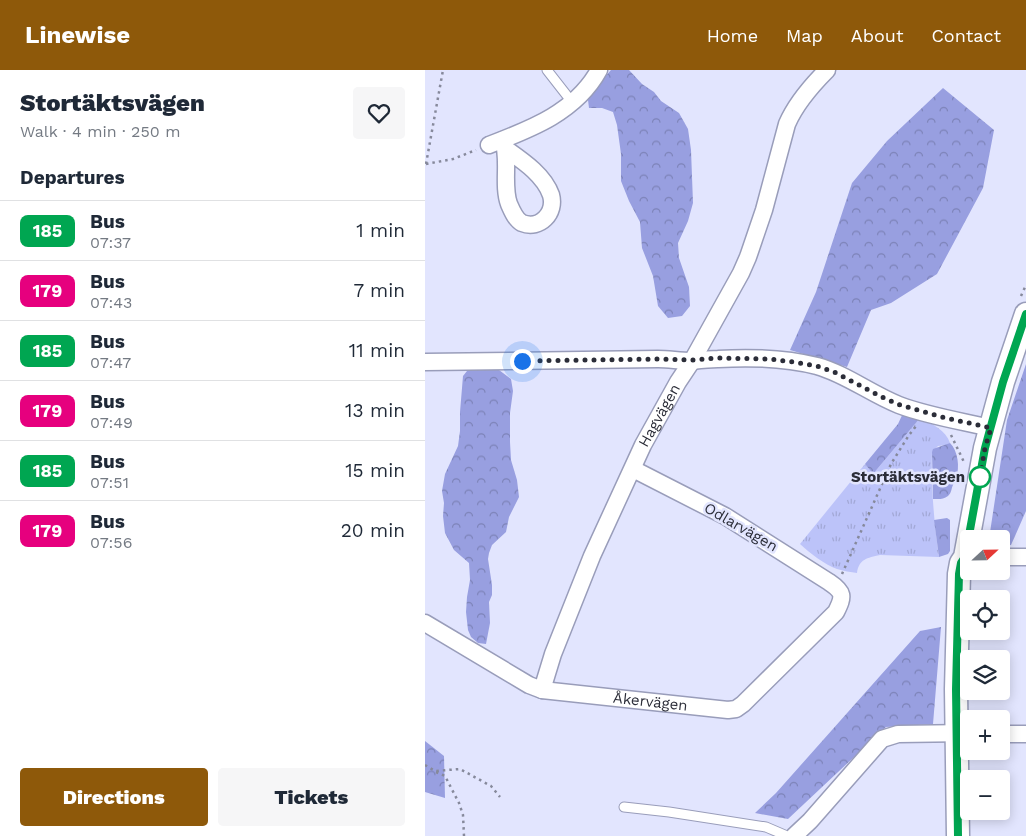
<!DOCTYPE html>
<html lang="en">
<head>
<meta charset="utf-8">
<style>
  body { margin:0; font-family:"Work Sans",sans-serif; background:#f6f6f7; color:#1f2937; height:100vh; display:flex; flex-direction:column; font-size:19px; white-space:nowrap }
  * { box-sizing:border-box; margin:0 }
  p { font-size:16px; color:#747a83 }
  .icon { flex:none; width:28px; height:28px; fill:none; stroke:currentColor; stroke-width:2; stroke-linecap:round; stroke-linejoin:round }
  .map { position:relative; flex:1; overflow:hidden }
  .drawer { display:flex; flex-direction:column; background:#fff; width:425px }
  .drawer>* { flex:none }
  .badge { padding:0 10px; border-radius:8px; font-size:18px; line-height:32px }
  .needle { width:32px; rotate:68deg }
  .controls { position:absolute; left:535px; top:460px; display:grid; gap:10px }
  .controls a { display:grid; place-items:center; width:50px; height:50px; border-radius:5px; background:#fff; box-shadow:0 2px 12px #0003; font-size:25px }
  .you { position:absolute; width:25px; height:25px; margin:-12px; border:4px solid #fff; border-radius:50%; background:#1a73e8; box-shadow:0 0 0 8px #1a73e833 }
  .map>.badge { position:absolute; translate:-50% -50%; box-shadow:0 0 0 2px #fff }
  h2 { padding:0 20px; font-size:19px; line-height:45px }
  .round { display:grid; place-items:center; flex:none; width:52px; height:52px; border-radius:5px; background:#f6f6f7 }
  .summary { display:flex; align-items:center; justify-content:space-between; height:85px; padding:0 20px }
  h1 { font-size:24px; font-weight:800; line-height:38px }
  .primary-button { display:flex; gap:10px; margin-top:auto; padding:10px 20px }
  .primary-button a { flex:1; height:58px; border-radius:5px; background:#8e590a; color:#fff; font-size:20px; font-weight:800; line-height:58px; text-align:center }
  .primary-button a+a { background:#f6f6f7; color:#1f2937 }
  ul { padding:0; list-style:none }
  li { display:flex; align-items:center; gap:15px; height:60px; padding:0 20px; border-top:1px solid #e0e1e3 }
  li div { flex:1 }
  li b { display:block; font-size:19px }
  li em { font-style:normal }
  li .badge { min-width:55px; font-weight:700; text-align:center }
  header { display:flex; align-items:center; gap:30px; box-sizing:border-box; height:70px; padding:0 25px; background:#8e590a; color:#fff }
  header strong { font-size:24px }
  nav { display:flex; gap:28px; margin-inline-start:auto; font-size:18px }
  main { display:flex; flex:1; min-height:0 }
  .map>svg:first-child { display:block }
  .grass { fill:url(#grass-tufts) }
  .forest { fill:url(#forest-crowns) }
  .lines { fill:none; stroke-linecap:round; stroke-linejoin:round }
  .lane-casing { stroke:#999dba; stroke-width:11 }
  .street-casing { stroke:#999dba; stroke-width:19 }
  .secondary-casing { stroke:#999dba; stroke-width:25 }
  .path { stroke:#86899b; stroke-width:2.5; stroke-dasharray:2.5 4; stroke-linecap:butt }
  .lane { stroke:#fff; stroke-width:9 }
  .street { stroke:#fff; stroke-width:16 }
  .secondary { stroke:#fff; stroke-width:22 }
  .line-casing { stroke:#fff; stroke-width:11 }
  .line { stroke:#00a651; stroke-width:8 }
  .walk { stroke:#2b2d38; stroke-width:5; stroke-dasharray:0 9 }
  .stop-dot { fill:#fff; stroke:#00a651; stroke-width:2.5 }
  .labels { text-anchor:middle; stroke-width:5; stroke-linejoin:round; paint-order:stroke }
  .street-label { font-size:15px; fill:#2b2d38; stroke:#e2e5fe }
  .stop-label { font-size:15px; font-weight:bold; fill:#2b2d38; stroke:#e2e5fe; text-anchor:end }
</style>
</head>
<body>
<header>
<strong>Linewise</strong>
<nav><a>Home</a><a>Map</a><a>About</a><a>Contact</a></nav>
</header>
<main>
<section class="drawer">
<div class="summary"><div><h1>Stortäktsvägen</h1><p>Walk · 4 min · 250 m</p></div><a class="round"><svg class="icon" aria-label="heart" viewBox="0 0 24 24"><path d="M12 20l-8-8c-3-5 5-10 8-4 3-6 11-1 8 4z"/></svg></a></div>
<h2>Departures</h2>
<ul>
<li><span class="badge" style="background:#00a651;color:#fff">185</span><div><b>Bus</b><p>07:37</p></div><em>1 min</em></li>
<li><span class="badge" style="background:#e6007e;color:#fff">179</span><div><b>Bus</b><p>07:43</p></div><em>7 min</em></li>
<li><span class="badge" style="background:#00a651;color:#fff">185</span><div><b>Bus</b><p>07:47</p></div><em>11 min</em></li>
<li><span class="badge" style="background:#e6007e;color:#fff">179</span><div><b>Bus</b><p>07:49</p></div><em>13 min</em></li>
<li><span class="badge" style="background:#00a651;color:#fff">185</span><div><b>Bus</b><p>07:51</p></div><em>15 min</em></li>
<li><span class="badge" style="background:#e6007e;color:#fff">179</span><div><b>Bus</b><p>07:56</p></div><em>20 min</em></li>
</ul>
<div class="primary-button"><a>Directions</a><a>Tickets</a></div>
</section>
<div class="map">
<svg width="601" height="766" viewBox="0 0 601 766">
  <defs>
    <pattern id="grass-tufts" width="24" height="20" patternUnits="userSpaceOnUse" patternTransform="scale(1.25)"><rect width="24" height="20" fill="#bcc3f9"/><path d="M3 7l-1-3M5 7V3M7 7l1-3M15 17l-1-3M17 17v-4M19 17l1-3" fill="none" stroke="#a2a8d6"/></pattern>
    <pattern id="forest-crowns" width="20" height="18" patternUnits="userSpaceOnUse" patternTransform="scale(1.25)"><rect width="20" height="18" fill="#989fe0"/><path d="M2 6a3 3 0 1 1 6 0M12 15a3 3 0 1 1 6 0" fill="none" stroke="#7c82b7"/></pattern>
  </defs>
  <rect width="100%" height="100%" fill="#e2e5fe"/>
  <!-- grass -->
  <path class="grass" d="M495 348C507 354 521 360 525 373L522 375 513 376 507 382C506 418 509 452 514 487L455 485C442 488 434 489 432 503 426 502 418 501 412 499 399 494 386 484 375 474L440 394 448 404Z"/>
  <!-- forest -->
  <g class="forest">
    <polygon points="186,0 204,0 217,14 229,22 236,31 254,43 263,59 266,80 268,133 263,151 253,173 254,188 264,217 265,236 257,246 243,248 233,236 228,206 217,178 215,152 204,131 196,111 196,84 192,55 188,42 177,38 164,38 163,30 170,18"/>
    <polygon points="518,18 569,60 558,118 512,204 466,233 446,240 422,297 365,280 391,222 427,113 462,71"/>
    <polygon points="601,294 601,441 586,475 576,476 576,469 564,469 582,350"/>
    <polygon points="61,295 74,300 86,309 88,321 85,343 85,372 86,390 92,410 94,427 84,447 81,462 67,475 64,483 63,489 67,515 67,525 64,532 65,553 61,574 53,573 46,567 43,560 41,542 42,527 45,510 44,493 29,480 20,463 18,446 19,433 17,421 20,404 33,376 35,361 35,342 38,306 42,301"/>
    <polygon points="479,341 495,348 448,404 440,394 473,354"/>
    <path d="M525 373C533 381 535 397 531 408 530 410 529 412 528 415 526 419 527 422 523 426 518 430 513 429 508 429L507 382 508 379Z"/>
    <polygon points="522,448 525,450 525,481 523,484 514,487 509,450"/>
    <polygon points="516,557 508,654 461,657 363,749 330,743 351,723 495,561"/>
    <polygon points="0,671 19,686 20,728 0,722"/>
  </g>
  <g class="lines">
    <defs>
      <g id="lane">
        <polyline points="122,0 147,32"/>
        <polyline points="199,737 244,742 341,757 362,766"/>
      </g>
      <g id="street">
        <path d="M78 70C85 89 77 115 84 134 87 141 91 150 97 153 115 160 131 143 126 125 119 105 98 91 81 79"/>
        <path d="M64 75C106 59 151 42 174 0"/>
        <path d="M0 292 233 289C244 289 255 291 267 291 276 290 285 289 293 289 326 287 360 288 392 296 421 304 446 324 474 335 503 346 536 351 566 358"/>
        <polyline points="576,487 601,487"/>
        <path id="s1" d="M0 553 104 615 117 620 303 640 311 639 318 634 411 542C419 526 419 522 404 512L300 446 208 399"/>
        <path id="s2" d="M117 620 128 584 167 486 218 375 253 312 267 291 316 203 323 187 339 140 362 54C371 33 386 16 402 0"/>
        <polyline points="576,664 601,664"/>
        <polyline points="369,766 385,751 457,669 473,664 544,663"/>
      </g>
      <polyline id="secondary" points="533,766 531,619 534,504 536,493 540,487 560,378 578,312 601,244"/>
    </defs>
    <!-- lane casing -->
    <use href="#lane" class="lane-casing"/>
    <!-- street casing -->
    <use href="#street" class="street-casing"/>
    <!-- secondary casing -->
    <use href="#secondary" class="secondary-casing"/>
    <!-- path -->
    <g class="path">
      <polyline points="1,94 18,0"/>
      <polyline points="1,94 28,89 51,80"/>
      <polyline points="596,226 601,215"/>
      <polyline points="526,365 539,392"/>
      <polyline points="417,504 466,394 484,365 492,355"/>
      <polyline points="0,695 10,701 35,699 66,716 75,727"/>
      <polyline points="11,702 20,706 34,733 38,745 39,766"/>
    </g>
    <!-- lane -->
    <use href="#lane" class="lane"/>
    <!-- street -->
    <use href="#street" class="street"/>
    <!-- secondary -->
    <use href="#secondary" class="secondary"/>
  </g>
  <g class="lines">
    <defs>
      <polyline id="line" points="533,766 531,619 534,504 536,493 540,487 560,378 578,312 601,244"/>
    </defs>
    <!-- line casing -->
    <use href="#line" class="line-casing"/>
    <!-- line -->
    <use href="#line" class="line"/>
    <!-- walk -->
    <polyline class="walk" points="97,291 233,289 267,290 294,288 344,289 369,292 392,296 409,302 459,328 475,335 517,347 566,358 560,378 555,407"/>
  </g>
  <!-- markers -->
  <circle class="stop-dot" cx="555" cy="407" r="10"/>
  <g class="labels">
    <!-- street labels -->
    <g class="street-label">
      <text dy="5" stroke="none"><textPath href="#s2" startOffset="299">Hagvägen</textPath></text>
      <text transform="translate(316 457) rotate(30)" y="5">Odlarvägen</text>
      <text dy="5" stroke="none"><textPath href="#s1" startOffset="244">Åkervägen</textPath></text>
    </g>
    <!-- stop labels -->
    <g class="stop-label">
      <text x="540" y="412">Stortäktsvägen</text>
    </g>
  </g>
</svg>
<div class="controls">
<a><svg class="needle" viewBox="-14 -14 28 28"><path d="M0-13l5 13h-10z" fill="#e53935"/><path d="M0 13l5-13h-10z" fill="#747a83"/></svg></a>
<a><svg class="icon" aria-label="locate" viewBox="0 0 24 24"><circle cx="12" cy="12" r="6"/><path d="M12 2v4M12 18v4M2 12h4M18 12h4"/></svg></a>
<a><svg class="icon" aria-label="layers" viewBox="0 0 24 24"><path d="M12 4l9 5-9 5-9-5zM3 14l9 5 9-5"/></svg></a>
<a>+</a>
<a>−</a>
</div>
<div class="you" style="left:97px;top:291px"></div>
</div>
</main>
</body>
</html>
